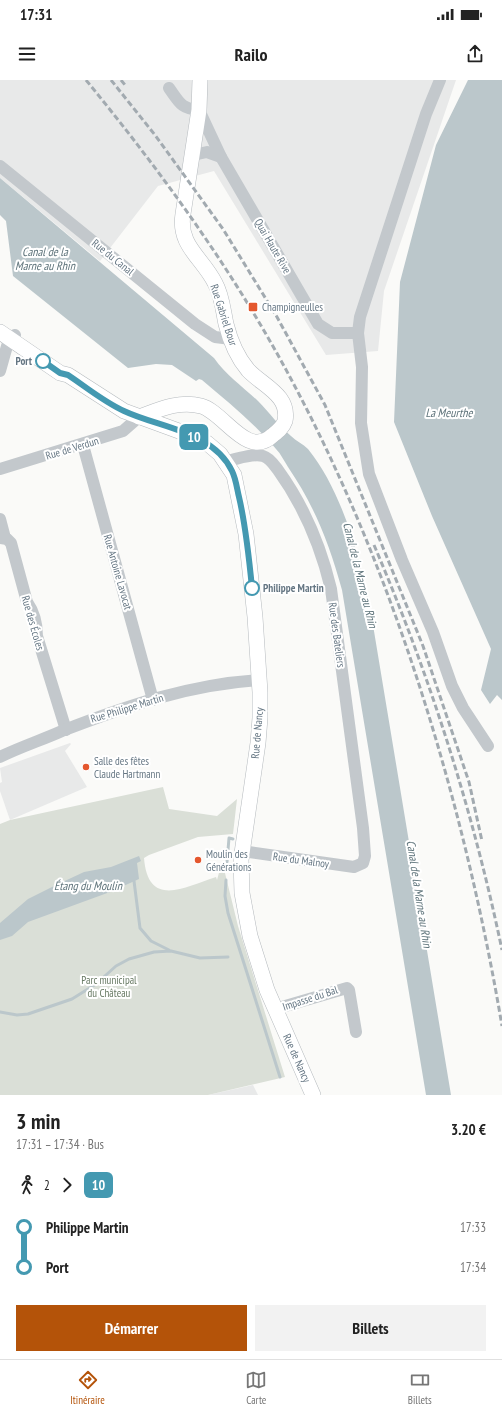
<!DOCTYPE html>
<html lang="fr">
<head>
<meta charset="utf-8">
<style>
  body { margin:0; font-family:"PT Sans Narrow",sans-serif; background:#f2f2f2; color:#222; height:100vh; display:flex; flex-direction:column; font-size:15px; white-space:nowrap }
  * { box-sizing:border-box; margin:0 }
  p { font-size:13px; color:#767676 }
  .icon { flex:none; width:22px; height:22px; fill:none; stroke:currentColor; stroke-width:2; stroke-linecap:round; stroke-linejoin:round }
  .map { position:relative; height:1015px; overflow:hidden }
  .drawer { display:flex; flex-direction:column; background:#fff; flex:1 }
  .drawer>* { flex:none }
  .badge { padding:0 8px; border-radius:6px; font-size:14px; line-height:26px }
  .map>.badge { position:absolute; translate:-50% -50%; box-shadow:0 0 0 2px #fff }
  .legs { display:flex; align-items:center; gap:6px; height:44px; padding:0 16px; font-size:13px }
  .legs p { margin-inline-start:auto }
  .summary { display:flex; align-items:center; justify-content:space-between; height:68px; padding:0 16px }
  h1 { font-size:22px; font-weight:800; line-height:30px }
  .action { display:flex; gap:8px; margin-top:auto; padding:8px 16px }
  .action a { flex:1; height:46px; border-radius:0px; background:#b45309; color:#fff; font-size:16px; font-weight:800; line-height:46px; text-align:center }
  .action a+a { background:#f2f2f2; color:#222 }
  ul { padding:0 16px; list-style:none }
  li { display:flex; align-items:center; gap:14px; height:40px; font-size:15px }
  li i { display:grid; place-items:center; width:6px; height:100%; margin:0 5px; background:currentColor }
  li i::after { content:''; width:10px; height:10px; margin:-5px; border:3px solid; border-radius:50%; background:#fff }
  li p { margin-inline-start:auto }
  li:first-child i { background:linear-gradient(#0000 50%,currentColor 0) }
  li:last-child i { background:linear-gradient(currentColor 50%,#0000 0) }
  .status { display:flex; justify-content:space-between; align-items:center; height:28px; padding:0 20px; background:#fff; direction:ltr }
  .status svg { height:11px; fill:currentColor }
  header { display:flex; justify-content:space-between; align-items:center; height:52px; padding:0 16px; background:#fff; font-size:18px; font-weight:800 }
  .dock { display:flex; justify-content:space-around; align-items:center; height:56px; border-top:1px solid #e0e0e0; background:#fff; font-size:11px; color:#767676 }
  .dock a { display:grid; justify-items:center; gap:2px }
  .dock .on { color:#b45309 }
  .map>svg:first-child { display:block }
  .built { fill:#e8e9e9 }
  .green { fill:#dadfd7 }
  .water { fill:#bbc7cb }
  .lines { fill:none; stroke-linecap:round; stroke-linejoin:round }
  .stream { stroke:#bbc7cb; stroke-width:3 }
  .major-casing { stroke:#b5babe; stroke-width:16 }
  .minor { stroke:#c3c8cc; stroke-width:12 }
  .major { stroke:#fff; stroke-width:15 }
  .rail { stroke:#a2aab0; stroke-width:3; stroke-dasharray:6 3; stroke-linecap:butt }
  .line-1-casing { stroke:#fff; stroke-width:9 }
  .line-1 { stroke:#4499b1; stroke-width:6 }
  .poi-dot { fill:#e4572e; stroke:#fff; stroke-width:1.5 }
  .stop-1-dot { fill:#fff; stroke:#4499b1; stroke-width:2 }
  .labels { text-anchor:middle; stroke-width:4; stroke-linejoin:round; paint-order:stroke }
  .street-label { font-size:11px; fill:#657683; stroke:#fff }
  .poi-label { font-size:11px; fill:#657683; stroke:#fff; text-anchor:start }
  .stop-label { font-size:11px; font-weight:bold; fill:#657683; stroke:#fff; text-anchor:end }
  .park-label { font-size:11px; fill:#687a64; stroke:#fff }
  .water-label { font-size:12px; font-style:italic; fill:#60757c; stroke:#fff }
</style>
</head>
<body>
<div class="status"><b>17:31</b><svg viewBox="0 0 49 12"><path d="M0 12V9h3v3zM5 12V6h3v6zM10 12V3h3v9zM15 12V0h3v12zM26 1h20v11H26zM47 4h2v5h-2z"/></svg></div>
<header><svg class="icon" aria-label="menu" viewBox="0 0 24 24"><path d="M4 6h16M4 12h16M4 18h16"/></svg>Railo<svg class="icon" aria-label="share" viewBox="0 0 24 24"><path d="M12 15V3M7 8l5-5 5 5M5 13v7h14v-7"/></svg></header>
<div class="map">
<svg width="502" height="1015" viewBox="0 0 502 1015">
  <rect width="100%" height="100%" fill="#fafaf8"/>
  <!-- built -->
  <g class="built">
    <polygon points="0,0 456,0 384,211 378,271 326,275 214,91 158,106 100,181 0,98"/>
    <polygon points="70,663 71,664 65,671 87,707 10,740 0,711 0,703 2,702 0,688"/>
    <polygon points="253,1005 258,1015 208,1015"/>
  </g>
  <!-- green -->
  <path class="green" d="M163 707 169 729 217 736 237 719 233 754 198 757 149 775 144 778C148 829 185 807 216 797L217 800 220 789H224L238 846 285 997 208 1015H0V744L10 740Z"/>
  <!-- water -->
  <g class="water">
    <polygon points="468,0 502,0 502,620 497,615 490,624 481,610 491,569 432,436 394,342 400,202 436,65"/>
    <path d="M0 98 214 278C226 295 243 307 258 321 269 332 279 346 291 356 296 361 303 364 308 369 342 411 359 475 370 527L451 1015H426L342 510C329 463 315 427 288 387 284 381 281 374 276 369 254 343 228 322 202 300L199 299 196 301 172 285 156 284 128 288 13 196 6 141 0 135Z"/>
    <polygon points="139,776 141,781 137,783 139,799 110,812 28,842 12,856 0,860 0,843 28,819 54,806 84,792 111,787"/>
  </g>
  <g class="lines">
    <!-- stream -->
    <g class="stream">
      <polyline points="227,782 229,758 233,759"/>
      <polyline points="226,800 225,816 228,833 280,997"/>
      <polyline points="134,801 140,848 151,861 169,870"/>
      <polyline points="0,932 17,935 28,934 72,919 96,904 116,886 129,879 154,872 171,871 200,878 228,877"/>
    </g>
    <defs>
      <g id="major">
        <polyline points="0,252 60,293 68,295 124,331 187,354 207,363 220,374 234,395 246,454 255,537 260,612 260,638 258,663 241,780 242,813 250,856 267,910 313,1015"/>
        <path d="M139 337C158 330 179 320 201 326 224 332 247 380 273 355 278 351 283 347 285 341 290 315 263 306 248 290 237 277 230 260 226 244 223 230 222 215 215 203 202 177 178 166 183 134L199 30 200 0"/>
      </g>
    </defs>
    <!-- major casing -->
    <use href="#major" class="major-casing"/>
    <!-- minor -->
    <g class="minor">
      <polyline points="440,0 426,34 360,237 358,253 362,287 361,343 369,394 402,480 433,552 452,606 463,628 488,666"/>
      <path d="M169 8C179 22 181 29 199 30L221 77 318 244 332 253H358"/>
      <polyline points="193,75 207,72 221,77"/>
      <polyline points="0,86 195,244 215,257 231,259"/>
      <polyline points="0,291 7,266 15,255"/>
      <polyline points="83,365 153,620"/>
      <path d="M227 381C238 379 252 373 263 376 270 378 274 385 278 390 304 426 321 467 331 509L363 748 365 776 363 783 354 787 242 771"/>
      <polyline points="0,389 123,351 139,337"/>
      <polyline points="0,439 5,458"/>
      <path d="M0 458 7 459 11 463 27 522C34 532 37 544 37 556L66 650"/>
      <path d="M0 677C20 667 42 660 62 651 126 626 191 604 260 600"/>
      <polyline points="275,929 347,908 349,910 356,952"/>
    </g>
    <!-- major -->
    <use href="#major" class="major"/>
    <!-- rail -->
    <g class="rail">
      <path d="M86 0C163 94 234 192 291 299 396 495 465 727 502 946"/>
      <polyline points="111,0 155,55 223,149 277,237 325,325 423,566 469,702 482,761"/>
      <polyline points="121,0 125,5"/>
      <path d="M374 465C430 596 473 731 502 870"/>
    </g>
  </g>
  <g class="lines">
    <defs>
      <path id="line-1" d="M43 281 60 293 68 295C86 307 104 322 124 331 160 348 213 351 232 391 236 399 237 409 239 417 246 447 249 477 252 508"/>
    </defs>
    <!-- line-1 casing -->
    <use href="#line-1" class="line-1-casing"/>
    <!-- line-1 -->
    <use href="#line-1" class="line-1"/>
  </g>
  <!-- markers -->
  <g class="poi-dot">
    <rect x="248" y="222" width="10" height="10" rx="2"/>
    <circle cx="86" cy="687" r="4"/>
    <circle cx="198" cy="780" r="4"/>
  </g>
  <g class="stop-1-dot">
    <circle cx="43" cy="281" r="7"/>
    <circle cx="252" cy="508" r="7"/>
  </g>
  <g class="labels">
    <!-- street labels -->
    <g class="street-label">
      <text transform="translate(273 166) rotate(60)" y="4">Quai Haute Rive</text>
      <text transform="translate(113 177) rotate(39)" y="4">Rue du Canal</text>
      <text transform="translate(224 235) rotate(72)" y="4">Rue Gabriel Bour</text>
      <text transform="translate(72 368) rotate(-17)" y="4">Rue de Verdun</text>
      <text transform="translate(118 492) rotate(74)" y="4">Rue Antoine Lavocat</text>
      <text transform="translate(33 543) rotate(74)" y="4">Rue des Écoles</text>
      <text transform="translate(337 555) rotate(82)" y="4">Rue des Bateliers</text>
      <text transform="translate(127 628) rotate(-17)" y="4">Rue Philippe Martin</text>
      <text transform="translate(257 653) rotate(-85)" y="4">Rue de Nancy</text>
      <text transform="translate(301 780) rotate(8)" y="4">Rue du Malnoy</text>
      <text transform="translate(310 918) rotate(-18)" y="4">Impasse du Bal</text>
      <text transform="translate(297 978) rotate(66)" y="4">Rue de Nancy</text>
    </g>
    <!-- poi labels -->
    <g class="poi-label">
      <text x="262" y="231">Champigneulles</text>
      <text x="94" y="685">Salle des fêtes<tspan x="94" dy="13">Claude Hartmann</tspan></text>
      <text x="206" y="778">Moulin des<tspan x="206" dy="13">Générations</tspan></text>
    </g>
    <!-- stop labels -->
    <g class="stop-label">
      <text x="32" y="285">Port</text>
      <text x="263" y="512" text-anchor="start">Philippe Martin</text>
    </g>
    <!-- park labels -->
    <g class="park-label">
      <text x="109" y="904">Parc municipal<tspan x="109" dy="13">du Château</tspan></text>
    </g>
    <!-- water labels -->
    <g class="water-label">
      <text x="45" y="176">Canal de la<tspan x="45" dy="14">Marne au Rhin</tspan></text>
      <text x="449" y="337">La Meurthe</text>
      <text transform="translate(360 495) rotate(76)" y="4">Canal de la Marne au Rhin</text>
      <text x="88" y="810">Étang du Moulin</text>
      <text transform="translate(419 814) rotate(81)" y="4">Canal de la Marne au Rhin</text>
    </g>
  </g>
</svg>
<b class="badge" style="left:194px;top:357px;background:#4499b1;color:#fff">10</b>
</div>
<section class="drawer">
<div class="summary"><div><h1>3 min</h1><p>17:31 – 17:34 · Bus</p></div><b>3.20 €</b></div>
<div class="legs"><svg class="icon" aria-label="walk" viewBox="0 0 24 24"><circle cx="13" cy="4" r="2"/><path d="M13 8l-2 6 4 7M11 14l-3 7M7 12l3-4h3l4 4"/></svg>2<svg class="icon" aria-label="forward" viewBox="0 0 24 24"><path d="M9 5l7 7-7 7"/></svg><b class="badge" style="background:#4499b1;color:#fff">10</b></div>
<ul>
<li><i style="color:#4499b1"></i><b>Philippe Martin</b><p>17:33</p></li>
<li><i style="color:#4499b1"></i><b>Port</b><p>17:34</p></li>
</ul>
<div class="action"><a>Démarrer</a><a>Billets</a></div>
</section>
<nav class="dock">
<a class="on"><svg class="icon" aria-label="directions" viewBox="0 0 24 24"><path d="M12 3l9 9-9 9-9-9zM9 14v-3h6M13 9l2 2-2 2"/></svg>Itinéraire</a>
<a><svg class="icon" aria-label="map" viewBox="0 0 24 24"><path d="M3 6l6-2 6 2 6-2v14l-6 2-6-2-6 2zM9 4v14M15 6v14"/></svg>Carte</a>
<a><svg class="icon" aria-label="tickets" viewBox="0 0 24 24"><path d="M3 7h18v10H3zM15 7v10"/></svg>Billets</a>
</nav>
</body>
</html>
